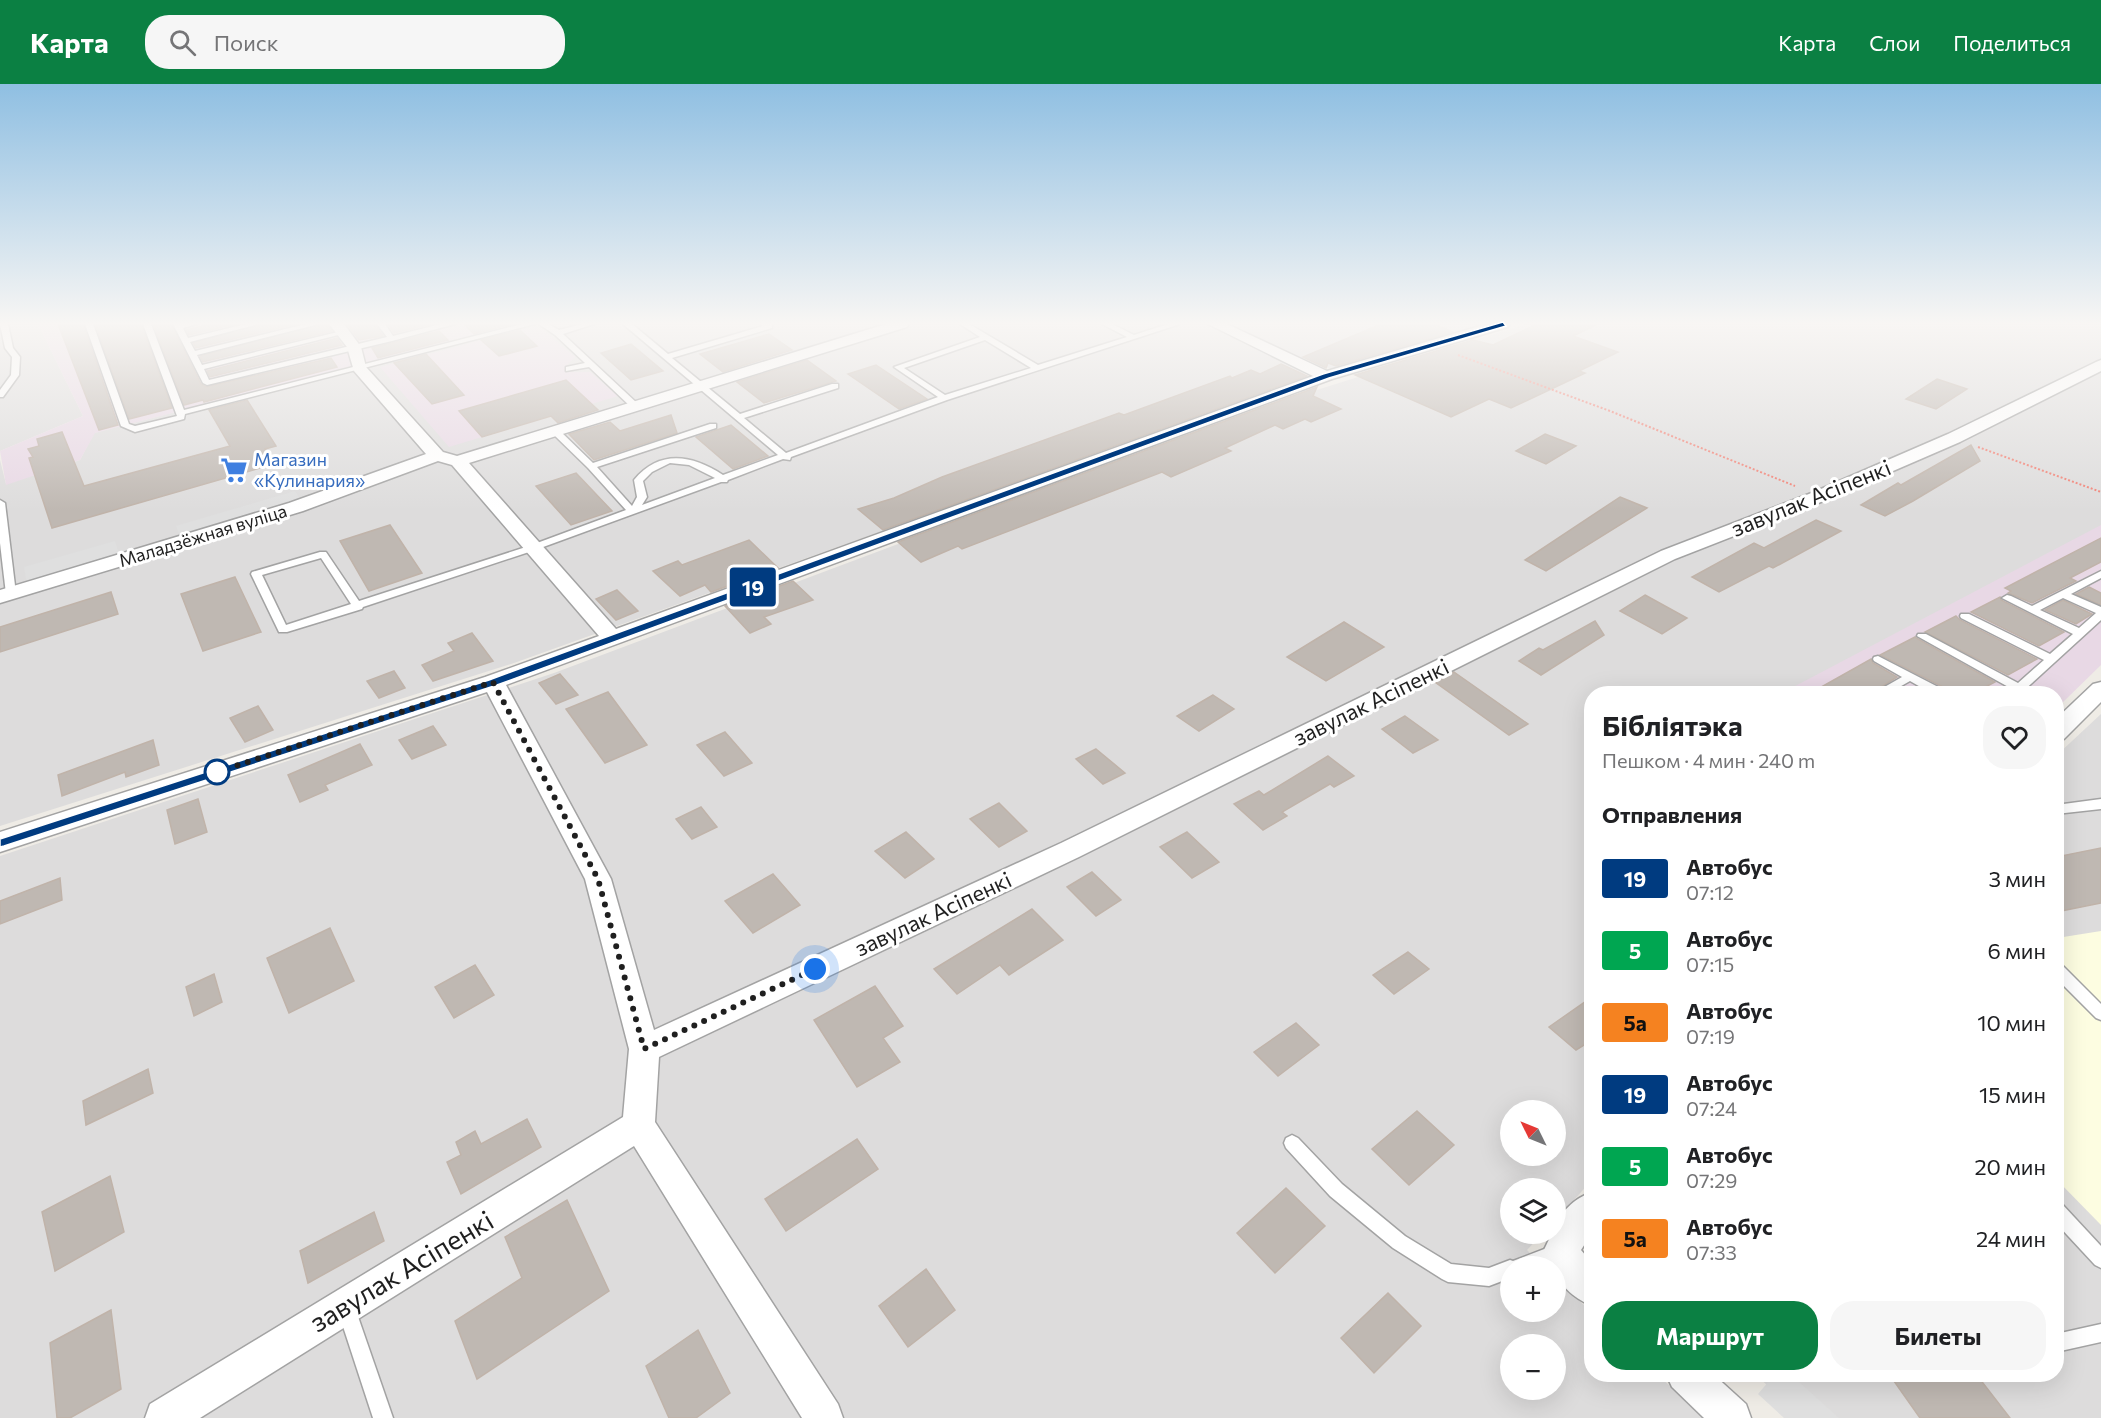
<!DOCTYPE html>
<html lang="ru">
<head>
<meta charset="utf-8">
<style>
  body { margin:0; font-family:Commissioner,sans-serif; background:#f6f6f6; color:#202124; height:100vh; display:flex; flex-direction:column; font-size:22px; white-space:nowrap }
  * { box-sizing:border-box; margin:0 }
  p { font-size:20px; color:#757577 }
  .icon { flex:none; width:33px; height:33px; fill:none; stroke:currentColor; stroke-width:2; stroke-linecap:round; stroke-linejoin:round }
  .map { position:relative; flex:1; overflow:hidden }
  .side { position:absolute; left:1584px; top:602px; width:480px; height:696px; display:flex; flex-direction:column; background:#fff; border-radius:24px; box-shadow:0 6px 24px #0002 }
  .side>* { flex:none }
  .badge { padding:0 12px; border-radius:4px; font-size:21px; line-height:39px }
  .needle { width:39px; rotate:313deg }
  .fabs { position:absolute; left:1500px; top:1016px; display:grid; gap:12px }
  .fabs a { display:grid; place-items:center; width:66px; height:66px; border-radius:50%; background:#fff; box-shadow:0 6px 24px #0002; font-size:30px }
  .you { position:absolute; width:30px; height:30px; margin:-15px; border:4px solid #fff; border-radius:50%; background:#1a73e8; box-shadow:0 0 0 9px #1a73e833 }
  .map>.badge { position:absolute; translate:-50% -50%; box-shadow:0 0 0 3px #fff }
  h2 { padding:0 18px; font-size:22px; line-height:54px }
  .round { display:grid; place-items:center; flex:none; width:63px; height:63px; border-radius:24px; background:#f6f6f6 }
  .overview { display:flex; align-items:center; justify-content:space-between; height:102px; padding:0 18px }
  h1 { font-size:28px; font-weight:700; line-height:45px }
  .action { display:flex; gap:12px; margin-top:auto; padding:12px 18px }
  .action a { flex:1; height:69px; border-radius:24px; background:#0b8043; color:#fff; font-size:24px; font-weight:700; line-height:69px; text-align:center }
  .action a+a { background:#f6f6f6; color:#202124 }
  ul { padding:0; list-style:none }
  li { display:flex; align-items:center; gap:18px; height:72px; padding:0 18px }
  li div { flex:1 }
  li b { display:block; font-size:22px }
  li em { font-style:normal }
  li .badge { min-width:66px; font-weight:700; text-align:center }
  header { display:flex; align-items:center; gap:36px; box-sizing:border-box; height:84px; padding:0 30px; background:#0b8043; color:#fff }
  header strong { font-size:28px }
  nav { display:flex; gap:33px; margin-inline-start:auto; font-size:21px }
  .search { width:420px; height:54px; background:#f6f6f6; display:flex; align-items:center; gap:15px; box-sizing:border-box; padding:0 21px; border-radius:24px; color:#757577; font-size:22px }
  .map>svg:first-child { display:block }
  .residential { fill:#dddcdc; fill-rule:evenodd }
  .industrial { fill:#e8d8e5 }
  .education { fill:#fdfde1 }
  .parking { fill:#dfdfdf }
  .building { fill:#bfb8b2; stroke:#c0b3a9; stroke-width:1.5 }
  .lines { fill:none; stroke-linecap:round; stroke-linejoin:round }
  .lane-casing { stroke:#a3a3a3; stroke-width:3 }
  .street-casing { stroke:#a3a3a3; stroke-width:3 }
  .path { stroke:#f18074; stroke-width:2; stroke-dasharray:2 2; stroke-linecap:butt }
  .lane { fill:#fff; fill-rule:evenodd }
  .street { fill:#fff; fill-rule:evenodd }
  .line { fill:#003b80; stroke:#fff; stroke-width:1.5 }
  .walk { stroke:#1f1f1f; stroke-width:6; stroke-dasharray:0 10.8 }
  .stop-dot { fill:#fff; stroke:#003b80; stroke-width:3 }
  .labels { text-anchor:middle; stroke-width:6; stroke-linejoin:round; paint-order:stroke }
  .far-shop-label { font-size:18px; fill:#366cbe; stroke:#fff; text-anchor:start }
  .far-street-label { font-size:18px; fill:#1f1f1f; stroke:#fff }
  .street-label { font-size:22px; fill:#1f1f1f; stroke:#fff }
  .near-street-label { font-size:27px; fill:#1f1f1f; stroke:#fff }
</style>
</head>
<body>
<header>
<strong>Карта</strong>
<div class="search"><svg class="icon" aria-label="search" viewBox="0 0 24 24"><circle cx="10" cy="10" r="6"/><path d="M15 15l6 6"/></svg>Поиск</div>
<nav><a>Карта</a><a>Слои</a><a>Поделиться</a></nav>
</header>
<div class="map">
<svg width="2101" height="1334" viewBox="0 0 2101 1334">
  <rect width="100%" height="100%" fill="#efece6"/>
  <!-- residential -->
  <g class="residential">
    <polygon points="0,240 38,240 83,332 0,367"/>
    <polygon points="515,240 1210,240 1306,289 1027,395 514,579 0,742 0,376 6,400 80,376 94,349"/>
    <polygon points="1229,240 1482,240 1335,285 1323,283"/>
    <path d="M1526 240H2101V572L2056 609H1592L1591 1097 1556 1136V1104H1510V1149H1543L1527 1166 1543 1182H1510V1227H1556V1194L1591 1228 1592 1290H1657L1704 1334H0V772L554 589 1269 321ZM1510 1026H1556V1071H1510ZM1510 1260H1556V1305H1510Z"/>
    <polygon points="2101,630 2101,1334 1803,1334 1755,1290 2056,1290 2057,671"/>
  </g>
  <!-- industrial -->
  <g class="industrial">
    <polygon points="38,240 515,240 95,349 80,376 6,401 0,367 83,332"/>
    <polygon points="531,243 541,244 575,273 566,282 572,288 590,288 618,312 449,363 380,283"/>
    <polygon points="2101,441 2101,581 2057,624 2056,609 1782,609"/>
  </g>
  <!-- education -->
  <polygon class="education" points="2101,847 2101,1141 2057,1096 2057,854"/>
  <!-- parking -->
  <g class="parking">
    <polygon points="295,407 302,418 27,500 24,483 115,457 119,470 180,452 176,442"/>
    <polygon points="1775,1290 1790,1290 1839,1334 1784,1334 1758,1310"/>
  </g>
  <!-- building -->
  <g class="building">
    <polygon points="58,240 83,240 118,341 99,346"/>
    <polygon points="95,240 141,240 172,324 129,335"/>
    <polygon points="153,240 171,240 201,300 206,303 331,274 337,283 204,318 203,316 184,321"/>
    <polygon points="210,240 236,240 189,251 186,246"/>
    <polygon points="261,240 296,240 196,264 193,259"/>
    <polygon points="321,240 327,240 332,247 203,278 200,272"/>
    <polygon points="347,240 375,240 383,252 359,256"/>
    <polygon points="388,240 431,240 394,249"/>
    <polygon points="464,240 512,240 474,250"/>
    <polygon points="1381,240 1434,240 1453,248 1336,282 1328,279 1326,284 1303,273"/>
    <polygon points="1537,240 1598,240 1573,252 1618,268 1579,287 1585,289 1511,324 1489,315 1451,333 1355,291 1473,256 1493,261"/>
    <polygon points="520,246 537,262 499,272 481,256"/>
    <polygon points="439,247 448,256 378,274 372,264"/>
    <polygon points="769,250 792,266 723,288 700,270"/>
    <polygon points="337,254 342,261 210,293 207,287"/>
    <polygon points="631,260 663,287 631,296 601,269"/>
    <polygon points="426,270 464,311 432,320 394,279"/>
    <polygon points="807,276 836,297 764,319 737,298"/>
    <polygon points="1281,280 1307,292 883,446 858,425 894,414 942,393 1119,329 1124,331 1230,292 1232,294 1251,286 1260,290"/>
    <polygon points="876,281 927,315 899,325 848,290"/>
    <polygon points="1937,295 1967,305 1936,325 1906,315"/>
    <polygon points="566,296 598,326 558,339 551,332 482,353 459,327"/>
    <polygon points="1317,303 1313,312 1341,325 1311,338 1305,335 1283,345 1275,341 1225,364 1231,367 1171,393 1162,388 962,465 958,462 921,478 898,458"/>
    <polygon points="247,316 276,362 265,365 274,380 52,444 29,374 33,373 28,365 39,362 37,355 62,348 84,402 230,362 209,326"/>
    <polygon points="671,331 677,349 594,376 569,350 610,338 620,347"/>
    <polygon points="731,341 768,372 733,385 696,353"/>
    <polygon points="1545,350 1576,362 1546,380 1516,367"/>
    <polygon points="1971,361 1980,377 1913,417 1885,432 1861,421 1898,399 1901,401"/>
    <polygon points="576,389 612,427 571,441 536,402"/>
    <polygon points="1620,413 1647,424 1546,487 1525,476"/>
    <polygon points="1816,436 1841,447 1773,484 1769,482 1719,508 1692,493 1754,459 1764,464"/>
    <polygon points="390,441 422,489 369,507 340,457"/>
    <polygon points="2101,454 2101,478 2070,494 2076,497 2032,519 2008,509 2011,507 2005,504"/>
    <polygon points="749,456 778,484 711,508 705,501 680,512 653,487 678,477 682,481"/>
    <polygon points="235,493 261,548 203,567 181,510"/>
    <polygon points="793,497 813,516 764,533 771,540 750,549 725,522"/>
    <polygon points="2089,503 2101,509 2101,521 2076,510"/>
    <polygon points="617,506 638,527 616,536 596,515"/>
    <polygon points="111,508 118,530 0,568 0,543"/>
    <polygon points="1645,511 1687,534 1662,550 1620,527"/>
    <polygon points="2000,513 2001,516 2064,548 2039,562 1971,528"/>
    <polygon points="2063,516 2092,530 2076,540 2045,526"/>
    <polygon points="1956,532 1960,536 2037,575 2008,591 1925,548"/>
    <polygon points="1595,537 1604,551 1541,591 1519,577 1539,564 1543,566"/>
    <polygon points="1344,538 1384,563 1326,597 1287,573"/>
    <polygon points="472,549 493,577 433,597 422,581 454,567 448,559"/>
    <polygon points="1915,553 1916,554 1995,598 1974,609 1948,609 1945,604 1880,571"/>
    <polygon points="1871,575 1873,579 1897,593 1872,609 1819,609 1816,606"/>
    <polygon points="394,587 405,604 379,614 367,597"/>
    <polygon points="1454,588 1528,640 1509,651 1435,598"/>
    <polygon points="560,590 578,611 556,620 539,599"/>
    <polygon points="608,608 647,661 605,679 566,625"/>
    <polygon points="1213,611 1234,625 1199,647 1177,632"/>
    <polygon points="258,622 273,646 245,658 230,634"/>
    <polygon points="1405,632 1438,656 1413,669 1382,645"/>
    <polygon points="433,642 446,661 412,675 399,656"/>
    <polygon points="725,648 752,679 724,692 697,661"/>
    <polygon points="153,656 159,681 126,693 125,688 62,712 58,691"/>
    <polygon points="360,660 372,681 325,701 328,706 300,718 288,691"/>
    <polygon points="1096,665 1125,689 1103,700 1076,675"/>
    <polygon points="1328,672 1354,692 1334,703 1330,700 1282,728 1287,732 1263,746 1234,720 1259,707 1264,711"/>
    <polygon points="198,715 207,748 175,760 167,726"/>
    <polygon points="999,719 1027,747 999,763 970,735"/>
    <polygon points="701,723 717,743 692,755 676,735"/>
    <polygon points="906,748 934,775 905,794 875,767"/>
    <polygon points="1187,748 1219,778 1192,794 1160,763"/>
    <polygon points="2101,764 2101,819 2056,828 2056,773"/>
    <polygon points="1092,788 1121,816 1096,832 1067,803"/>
    <polygon points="773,790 800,821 753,849 725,817"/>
    <polygon points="60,794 62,816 0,840 0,817"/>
    <polygon points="1032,825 1063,856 1009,891 1000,881 957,910 934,885"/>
    <polygon points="330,844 354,897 289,929 267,874"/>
    <polygon points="1408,868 1429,885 1394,910 1373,891"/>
    <polygon points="475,881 494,911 454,934 435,903"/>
    <polygon points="214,890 222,918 194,932 186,903"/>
    <polygon points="875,902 903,942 883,954 900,978 857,1003 814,936"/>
    <polygon points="1592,913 1592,956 1576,966 1549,943"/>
    <polygon points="1296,939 1319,961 1278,992 1254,968"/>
    <polygon points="148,985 153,1009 86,1041 83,1017"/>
    <polygon points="1417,1027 1454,1061 1409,1101 1372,1065"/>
    <polygon points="527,1035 541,1063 461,1110 447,1078 461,1071 456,1058 475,1047 481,1060"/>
    <polygon points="857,1055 878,1085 786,1147 765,1115"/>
    <polygon points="110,1092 124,1148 55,1187 42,1128"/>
    <polygon points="1286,1104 1325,1142 1275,1189 1237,1149"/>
    <polygon points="567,1116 609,1207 477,1295 455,1237 522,1194 505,1153"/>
    <polygon points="374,1128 384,1157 308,1199 300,1167"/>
    <polygon points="926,1185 955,1226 908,1263 879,1222"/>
    <polygon points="1388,1209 1421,1242 1374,1289 1341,1254"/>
    <polygon points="111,1226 121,1305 70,1334 57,1334 50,1259"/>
    <polygon points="698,1246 730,1309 696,1334 669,1334 646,1282"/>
    <polygon points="1889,1290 1976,1290 2010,1334 1920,1334"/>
  </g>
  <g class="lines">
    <defs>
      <g id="lane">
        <polygon points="0,240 8,240 13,264 20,273 19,291 3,313 0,313 0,306 11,291 12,273 5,264"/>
        <polygon points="85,240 93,240 129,340 135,342 177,332 143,240 151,240 184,326 522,240 535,240 185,330 184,335 135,348 121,342"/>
        <polygon points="173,240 197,240 183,244 188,254 246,240 259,240 190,258 195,267 306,240 319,240 197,271 202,281 342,247 346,249 204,285 209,296 387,253 377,240 385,240 393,252 441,240 455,240 392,257 207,301 203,299"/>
        <polygon points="539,240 548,240 559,246 582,240 594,240 563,250 638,320 638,324 632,324 589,283 566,287 566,283 585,279 555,251"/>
        <path d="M623 240H632L668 270 763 242 761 240H772V244L672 274 740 330 832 300H838V304L744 334 786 369 938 313 894 283 980 253 960 240H969L1038 281 1127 253 1102 240H1112L1134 251 1168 240H1180L947 316 791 373 790 376 783 375 728 396 727 398H721L535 466 363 523 362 525 287 548H279L251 490 252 488 320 468H326L359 517 529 462 626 426 588 384 552 349V345H558L593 379 710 340H716V344L597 383 632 422 637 413 634 396C660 365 692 371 723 391L778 371ZM985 256 1031 284 945 311 904 284ZM670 379 689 381 715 394 642 421 647 413 643 397 652 388ZM321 474 351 520 286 541 262 491Z"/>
        <polygon points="0,416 5,419 16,510 11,513 6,510 0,459"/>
        <path d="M2101 487V494L2071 510 2101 523V536L2021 609H2008L2012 605 1917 552 1918 550H1926L2018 599 2044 576 1961 534 1960 532 1961 530H1969L2050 570 2073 550 2002 514 2007 511 2011 512 2032 522ZM2063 514 2096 529 2079 544 2040 526Z"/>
        <polygon points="1878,572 1944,606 1946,609 1931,609 1910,597 1889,609 1874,609 1902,593 1874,577 1873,575 1874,573"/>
        <polygon points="1809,604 1817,609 1804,609 1805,605"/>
        <polygon points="2101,715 2101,725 2056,730 2056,721"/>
        <polygon points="2056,878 2061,880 2101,920 2101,936 2096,934 2056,894"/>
        <polygon points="1292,1051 1298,1054 1342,1100 1405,1152 1451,1180 1489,1184 1510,1176 1513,1177 1560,1159 1566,1162 1569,1168 1566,1174 1545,1182 1510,1182 1510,1194 1489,1202 1448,1198 1442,1195 1393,1164 1330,1112 1286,1064 1284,1059 1286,1054"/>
        <polygon points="2056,1118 2062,1120 2101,1162 2101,1184 2095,1181 2056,1139"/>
        <polygon points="346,1215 352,1218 355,1224 393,1334 373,1334 337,1224 340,1218"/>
        <polygon points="2101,1240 2101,1258 2056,1268 2056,1250"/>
      </g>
      <g id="street">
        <polygon points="329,240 344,240 361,263 366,283 443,368 457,372 886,240 909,240 907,243 469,379 616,545 1313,292 1208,240 1227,240 1327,287 1487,240 1510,240 1508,243 1332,295 506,601 611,795 654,946 1061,759 1661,467 1814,408 1948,350 2096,278 2101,276 2101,287 1960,358 1826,416 1675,475 1079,773 659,973 655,1038 838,1320 843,1334 802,1334 634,1062 200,1334 145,1334 150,1320 623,1033 629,965 585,795 487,608 0,768 0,748 485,593 599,552 452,381 438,377 303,427 0,519 0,506 289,419 426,370 354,287 347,263"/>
        <polygon points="2101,598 2101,618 2064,655 2056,657 2056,635 2093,600"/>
        <path d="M1592 1108V1149L1581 1166 1592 1179V1222C1576 1215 1556 1201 1556 1182H1550L1543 1168 1552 1149H1556C1556 1130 1575 1114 1592 1108Z"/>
        <polygon points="1666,1290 1713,1290 1746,1320 1751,1334 1704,1334 1672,1303"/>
      </g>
    </defs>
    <!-- lane casing -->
    <use href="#lane" class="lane-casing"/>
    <!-- street casing -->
    <use href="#street" class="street-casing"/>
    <!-- path -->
    <g class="path">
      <polyline points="1458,271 1610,327 1795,402"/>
      <polyline points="1978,363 2101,408"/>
    </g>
    <!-- lane -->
    <use href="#lane" class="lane"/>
    <!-- street -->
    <use href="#street" class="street"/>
  </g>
  <!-- sky -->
  <linearGradient id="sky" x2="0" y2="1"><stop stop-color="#8fbfe2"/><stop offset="0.56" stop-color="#f8f6f4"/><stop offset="1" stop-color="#f8f6f4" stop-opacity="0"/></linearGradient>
  <rect width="2101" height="427" fill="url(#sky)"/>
  <!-- line -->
  <polygon class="line" points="1503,238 1506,242 1329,294 497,601 4,762 0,763 0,755 489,596 1323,290"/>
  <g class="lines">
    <!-- walk -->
    <polyline class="walk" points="217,688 493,598 598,795 644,965 815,885"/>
  </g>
  <!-- icons -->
  <defs>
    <symbol id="supermarket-bare" viewBox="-9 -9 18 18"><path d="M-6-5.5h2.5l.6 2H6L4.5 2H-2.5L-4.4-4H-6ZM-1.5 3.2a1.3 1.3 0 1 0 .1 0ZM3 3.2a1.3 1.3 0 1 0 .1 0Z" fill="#3f7fe0" stroke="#fff" stroke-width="2.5" paint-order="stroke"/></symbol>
  </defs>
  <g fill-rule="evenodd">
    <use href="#supermarket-bare" x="215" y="367" width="38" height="38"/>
  </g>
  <!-- markers -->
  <circle class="stop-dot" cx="217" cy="688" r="12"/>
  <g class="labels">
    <!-- far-shop labels -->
    <g class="far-shop-label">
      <text x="254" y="382">Магазин<tspan x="254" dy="21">«Кулинария»</tspan></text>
    </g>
    <!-- far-street labels -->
    <g class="far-street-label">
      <text transform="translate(203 452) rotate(-17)" y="6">Маладзёжная вуліца</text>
    </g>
    <!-- street labels -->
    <g class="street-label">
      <text transform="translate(1811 414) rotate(-22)" y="8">завулак Асіпенкі</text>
      <text transform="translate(1371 618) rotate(-26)" y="8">завулак Асіпенкі</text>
      <text transform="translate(933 830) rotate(-25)" y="8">завулак Асіпенкі</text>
    </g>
    <!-- near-street labels -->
    <g class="near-street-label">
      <text transform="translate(402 1188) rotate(-31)" y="9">завулак Асіпенкі</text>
    </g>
  </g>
</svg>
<div class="fabs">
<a><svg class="needle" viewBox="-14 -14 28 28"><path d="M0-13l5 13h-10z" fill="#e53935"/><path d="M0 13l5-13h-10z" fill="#757577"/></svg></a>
<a><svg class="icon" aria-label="layers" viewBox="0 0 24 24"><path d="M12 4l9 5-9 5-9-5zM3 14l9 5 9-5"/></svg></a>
<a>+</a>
<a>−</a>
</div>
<div class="you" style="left:815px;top:885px"></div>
<b class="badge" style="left:753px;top:503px;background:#003b80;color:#fff">19</b>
<section class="side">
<div class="overview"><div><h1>Бібліятэка</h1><p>Пешком · 4 мин · 240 m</p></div><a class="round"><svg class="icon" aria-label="heart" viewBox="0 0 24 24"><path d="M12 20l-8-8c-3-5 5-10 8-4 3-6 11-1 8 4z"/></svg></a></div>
<h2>Отправления</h2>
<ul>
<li><span class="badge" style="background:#003b80;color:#fff">19</span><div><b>Автобус</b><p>07:12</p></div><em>3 мин</em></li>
<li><span class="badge" style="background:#00a651;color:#fff">5</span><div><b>Автобус</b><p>07:15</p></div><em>6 мин</em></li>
<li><span class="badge" style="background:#f58220;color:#111">5а</span><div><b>Автобус</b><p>07:19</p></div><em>10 мин</em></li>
<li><span class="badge" style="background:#003b80;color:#fff">19</span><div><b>Автобус</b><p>07:24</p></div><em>15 мин</em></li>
<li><span class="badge" style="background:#00a651;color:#fff">5</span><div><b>Автобус</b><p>07:29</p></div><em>20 мин</em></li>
<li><span class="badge" style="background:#f58220;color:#111">5а</span><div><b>Автобус</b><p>07:33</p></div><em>24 мин</em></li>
</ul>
<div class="action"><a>Маршрут</a><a>Билеты</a></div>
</section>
</div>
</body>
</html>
